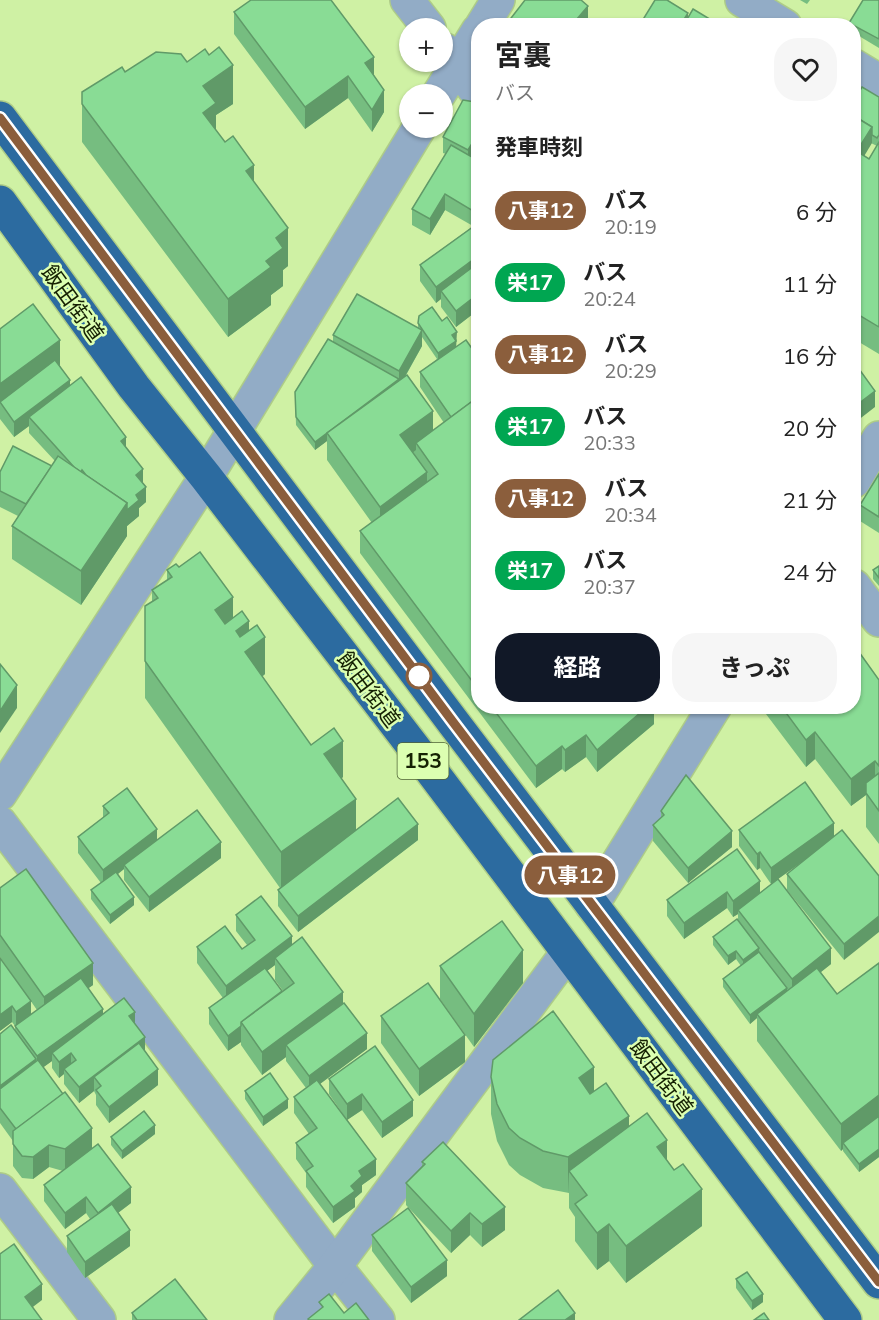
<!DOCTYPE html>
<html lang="ja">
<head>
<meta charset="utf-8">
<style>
  body { margin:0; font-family:Mulish,"Noto Sans JP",sans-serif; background:#f6f6f6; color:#222; height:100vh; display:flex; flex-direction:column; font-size:22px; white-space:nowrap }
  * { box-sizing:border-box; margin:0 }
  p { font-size:20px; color:#767676 }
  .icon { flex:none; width:33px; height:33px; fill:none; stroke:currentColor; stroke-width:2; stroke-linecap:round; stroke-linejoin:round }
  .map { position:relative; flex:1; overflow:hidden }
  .sheet { position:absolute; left:471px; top:18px; width:390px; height:696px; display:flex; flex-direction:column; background:#fff; border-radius:24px; box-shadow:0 2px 4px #0004 }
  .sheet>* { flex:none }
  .badge { padding:0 12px; border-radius:20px; font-size:21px; line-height:39px }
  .controls { position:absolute; left:399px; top:18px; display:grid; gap:12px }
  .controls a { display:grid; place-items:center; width:54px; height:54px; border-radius:50%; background:#fff; box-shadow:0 2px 4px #0004; font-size:30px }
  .map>.badge { position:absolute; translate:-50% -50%; box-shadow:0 0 0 3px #fff }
  h2 { padding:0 24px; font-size:22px; line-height:54px }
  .round { display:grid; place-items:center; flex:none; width:63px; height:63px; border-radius:24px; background:#f6f6f6 }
  .head { display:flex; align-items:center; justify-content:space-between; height:102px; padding:0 24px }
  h1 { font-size:28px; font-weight:700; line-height:45px }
  .button { display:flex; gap:12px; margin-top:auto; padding:12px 24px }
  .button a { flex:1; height:69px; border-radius:24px; background:#111827; color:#fff; font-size:24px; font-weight:700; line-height:69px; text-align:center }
  .button a+a { background:#f6f6f6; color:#222 }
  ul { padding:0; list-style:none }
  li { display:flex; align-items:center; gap:18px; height:72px; padding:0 24px }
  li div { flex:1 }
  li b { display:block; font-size:22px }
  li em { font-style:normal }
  li .badge { min-width:66px; font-weight:700; text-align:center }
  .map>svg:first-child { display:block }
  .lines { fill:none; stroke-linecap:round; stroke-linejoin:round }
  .minor-casing { stroke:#aecc87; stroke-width:36 }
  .highway-casing { stroke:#aecc87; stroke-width:36 }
  .minor { stroke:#92acc6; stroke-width:33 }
  .highway { stroke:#2c6ba0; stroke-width:33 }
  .wall { fill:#76bd80; fill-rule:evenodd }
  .shaded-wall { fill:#609a68 }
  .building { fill:#89dc95; stroke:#609a68; stroke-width:1.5 }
  .line-casing { stroke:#fff; stroke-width:14 }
  .line { stroke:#8b5e3c; stroke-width:9 }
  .stop-dot { fill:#fff; stroke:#8b5e3c; stroke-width:3 }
  .labels { text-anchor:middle; stroke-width:5; stroke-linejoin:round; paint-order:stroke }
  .shield { fill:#dcffb1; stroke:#516437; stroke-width:1.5 }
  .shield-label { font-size:21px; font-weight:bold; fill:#152103 }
  .street-label { font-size:22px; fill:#152103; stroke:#dcffb1 }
</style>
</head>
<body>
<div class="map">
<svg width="879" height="1320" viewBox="0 0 879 1320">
  <rect width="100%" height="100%" fill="#cff1a4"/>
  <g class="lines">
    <defs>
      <g id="minor">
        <polyline points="407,0 429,28"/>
        <polyline points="742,0 785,26"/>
        <polyline points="482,26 498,0"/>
        <polyline points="445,50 478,94"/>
        <polyline points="854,66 879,81"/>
        <polyline points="439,94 478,31"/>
        <polyline points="854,481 879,438"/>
        <polyline points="854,586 879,620"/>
        <polyline points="0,794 206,477 419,128"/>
        <polyline points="0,823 335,1266 378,1320"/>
        <polyline points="592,905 715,706"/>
        <polyline points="0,1190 99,1320"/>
        <polyline points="291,1320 335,1266 568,952"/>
      </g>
      <g id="highway">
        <polyline points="0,118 453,722 879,1282"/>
        <polyline points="0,202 134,387 206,477 415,749 845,1320"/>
      </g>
    </defs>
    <!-- minor casing -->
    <use href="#minor" class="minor-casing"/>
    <!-- highway casing -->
    <use href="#highway" class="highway-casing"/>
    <!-- minor -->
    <use href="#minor" class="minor"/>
    <!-- highway -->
    <use href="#highway" class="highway"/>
  </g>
  <!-- wall -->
  <g class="wall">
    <polygon points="800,0 810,0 807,4"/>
    <polygon points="879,0 879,48 854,33 854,26 849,26 849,23"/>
    <polygon points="234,12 374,75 384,112 372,132 348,98 305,129 234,34"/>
    <polygon points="187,62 233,104 216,115 216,131 254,182 288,266 283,270 283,286 271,295 271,305 228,337 82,142 82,104 125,72"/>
    <path d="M879 97V354L859 342 854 351V100ZM871 143 877 146 869 159 864 155Z"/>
    <polygon points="478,108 478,310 456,327 441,307 441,299 436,303 420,281 420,265 473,226 445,210 430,235 412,225 412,209 446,154 443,153 443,137"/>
    <path d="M442 321 457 340 456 341V347L478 357V706H656L654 708V724L597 772 586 757 565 772 562 769 536 788 360 553V531L372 523 327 460V441L315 450 296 425 295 392 333 342V335L418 328V323ZM422 337 437 359 420 372V387L444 423 433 431 405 377 422 346Z"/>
    <polygon points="0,329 60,366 70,386 126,448 143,484 146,502 139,508 139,516 127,526 127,536 81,605 12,559 12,526 18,516 0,507 0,472 52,466 55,461 29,433 29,426 14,437 0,419"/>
    <polygon points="879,474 879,533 860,521 860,505"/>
    <polygon points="879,566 879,586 873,579 873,570"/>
    <polygon points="179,567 233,618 249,630 265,674 262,677 311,745 343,777 342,778 356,830 418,840 298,932 278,906 278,890 280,888 145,698 145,606 152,602 152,590 167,580 167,570"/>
    <polygon points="857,650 879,680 879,844 866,827 866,795 851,806 815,759 806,767 760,706 854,706"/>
    <polygon points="103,806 157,840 221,858 149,912 124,880 124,869 117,875 134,905 110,924 91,899 91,890 101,883 78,853 78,837 103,818"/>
    <polygon points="661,811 732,847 688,883 653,841 653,825 661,819"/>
    <polygon points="739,830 834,836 879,876 844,960 787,890 787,874 806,859 778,879 831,964 821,972 837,994 879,963 879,1157 859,1172 843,1151 843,1149 841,1151 757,1041 757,1018 750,1024 723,987 723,979 741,966 736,959 728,965 713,945 713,937 738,921 738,914 733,917 727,908 684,939 667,916 667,900 737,849 760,893 771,884 760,868 757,870 739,846"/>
    <polygon points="0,888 93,985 88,988 103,1014 135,1024 158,1085 109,1123 96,1105 96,1095 94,1091 79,1103 64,1084 64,1074 59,1078 52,1068 52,1061 43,1067 92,1148 131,1203 118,1213 130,1246 85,1278 67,1252 67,1236 90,1219 86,1213 65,1229 44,1201 44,1185 63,1171 49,1167 33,1179 22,1178 13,1166 13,1141 0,1123 0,1034 15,1031 15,1026 12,1022 0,1031 0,958 31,1015 37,1010 0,957"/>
    <path d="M236 915 292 945 343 1004 367 1049 320 1084 376 1175 362 1185V1192L355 1198V1207L333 1223 306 1187V1173L296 1159V1143L309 1134 294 1113V1097L306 1088 286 1061V1057L262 1075 241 1045V1042L228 1051 209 1024V1008L223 998 197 963V947L242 949 247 945 236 931ZM275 965V980L283 991H282L267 971Z"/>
    <polygon points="440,966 523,983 474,1047 440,999"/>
    <polygon points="381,1016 465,1062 419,1096 381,1043"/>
    <polygon points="491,1077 594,1091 629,1126 667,1160 702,1226 626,1283 609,1261 597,1270 575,1241 575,1217 569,1208 569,1193 543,1188 520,1175 509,1165 497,1141 491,1114"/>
    <polygon points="329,1079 413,1116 382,1138 362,1110 347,1120 329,1094"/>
    <polygon points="245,1091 288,1108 263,1126 245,1099"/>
    <polygon points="155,1134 122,1159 111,1145 111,1137"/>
    <polygon points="422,1162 505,1230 482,1247 470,1235 451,1253 406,1205 406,1183 422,1166"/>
    <polygon points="372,1235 447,1276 411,1303 372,1251"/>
    <polygon points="736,1279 763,1302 752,1310 736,1288"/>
    <polygon points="132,1313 207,1320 132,1320"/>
  </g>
  <!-- shaded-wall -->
  <g class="shaded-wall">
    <polygon points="588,6 588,26 571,26"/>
    <polygon points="688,13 688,26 680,26"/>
    <polygon points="374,57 374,79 365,63"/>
    <polygon points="233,65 233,104 216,115 216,141 203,151 203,86"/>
    <polygon points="348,76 348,98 305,129 305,107"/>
    <polygon points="384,90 384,112 372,132 372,110"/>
    <polygon points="872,127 872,143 854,173 854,157"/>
    <polygon points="471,145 471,161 468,166 468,150"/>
    <polygon points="254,165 254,203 246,171"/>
    <polygon points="445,194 445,210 430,235 430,219"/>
    <polygon points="288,228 288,266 283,270 283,286 271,295 271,305 228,337 228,299 266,261 276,238"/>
    <polygon points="478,256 478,271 441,291 441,299 436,303 436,287"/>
    <polygon points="478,294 478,310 456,327 456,311"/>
    <polygon points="859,315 859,342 854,351 854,324"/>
    <polygon points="422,330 422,346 399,387 327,433 327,441 315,450 315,442 399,379 399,371"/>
    <polygon points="457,332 456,349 438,361 438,353 452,335"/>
    <polygon points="60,340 60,367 0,403 0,384"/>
    <polygon points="70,380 70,396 29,417 29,426 14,437 14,422"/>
    <polygon points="875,391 875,407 857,421 857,428 854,430 854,407"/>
    <polygon points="433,411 433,438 416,443 416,450 400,462 400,435"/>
    <polygon points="126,437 126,453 121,441"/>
    <polygon points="143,469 143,485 136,475"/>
    <polygon points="427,472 427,500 380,534 380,507"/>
    <polygon points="146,487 146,502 139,508 139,516 127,526 127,536 81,605 81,571 127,503"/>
    <polygon points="233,597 233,634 215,610"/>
    <polygon points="249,621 249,649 265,637 265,674 245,689 236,631"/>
    <polygon points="857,626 857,653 854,656 854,629"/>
    <polygon points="17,685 17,708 0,733 0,711"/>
    <polygon points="646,706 656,706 654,708 654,724 597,772 597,750"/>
    <polygon points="815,732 815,759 806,767 806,740"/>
    <polygon points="586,735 586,757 565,772 565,750"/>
    <polygon points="343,741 343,777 324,791 324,754"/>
    <polygon points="562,746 562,769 536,788 536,766"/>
    <polygon points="875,761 875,788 866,795 866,783 866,795 851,806 851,779"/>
    <polygon points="356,799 356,836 281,889 281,852"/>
    <polygon points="834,823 834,839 771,884 771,868"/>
    <polygon points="418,824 418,840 298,932 298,916"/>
    <polygon points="157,829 157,845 124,865 124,869 103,885 103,870"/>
    <polygon points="732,831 732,847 688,883 688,868"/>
    <polygon points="221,842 221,858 149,912 149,897"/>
    <polygon points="760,852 760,868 757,870 757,854"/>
    <polygon points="760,881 760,897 738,910 738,914 733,917 733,901"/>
    <polygon points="727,892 727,908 684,939 684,923"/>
    <polygon points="134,897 134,905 110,924 110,915"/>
    <polygon points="879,916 879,932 844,960 844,944"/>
    <polygon points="292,936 292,952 275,958 275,965 226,1001 226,986"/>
    <polygon points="759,948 759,956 743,968 743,960"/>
    <polygon points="831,948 831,964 792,995 792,979"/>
    <polygon points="523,950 523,983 474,1047 474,1014"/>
    <polygon points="736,951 736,959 728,965 728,956"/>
    <polygon points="93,963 93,985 44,1020 44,997"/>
    <polygon points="787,988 787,997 757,1014 757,1018 750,1024 750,1015"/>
    <polygon points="343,992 343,1014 286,1045 286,1057 262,1075 262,1052"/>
    <polygon points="31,1001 31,1017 16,1028 16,1012"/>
    <polygon points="12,1006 12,1022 0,1031 0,1015"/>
    <polygon points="103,1009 103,1025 52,1053 52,1061 37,1072 37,1056"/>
    <polygon points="135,1012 135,1027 129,1016"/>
    <polygon points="241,1026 241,1042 228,1051 228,1036"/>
    <polygon points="367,1033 367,1049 309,1092 309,1076"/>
    <polygon points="465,1035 465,1062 419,1096 419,1069"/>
    <polygon points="145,1037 145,1053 94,1077 94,1091 79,1103 79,1087"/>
    <polygon points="71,1053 71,1069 64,1069 64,1074 59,1078 59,1062"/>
    <polygon points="36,1059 36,1075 0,1102 0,1086"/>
    <polygon points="594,1067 594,1104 579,1078"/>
    <polygon points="158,1069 158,1085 109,1123 109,1107"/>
    <polygon points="362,1094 362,1110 347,1120 347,1104"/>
    <polygon points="879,1095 879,1122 843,1143 843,1149 841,1151 841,1124"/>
    <polygon points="288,1099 288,1108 263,1126 263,1117"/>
    <polygon points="413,1100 413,1116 382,1138 382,1122"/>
    <polygon points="629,1116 629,1153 569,1171 568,1194 568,1157"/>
    <polygon points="155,1125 155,1134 122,1159 122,1151"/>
    <polygon points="92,1128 92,1150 65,1171 65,1149"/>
    <polygon points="667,1140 667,1177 657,1147"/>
    <polygon points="49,1145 49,1167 33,1179 33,1157"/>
    <polygon points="879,1149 879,1157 859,1172 859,1164"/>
    <polygon points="376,1159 376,1175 362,1185 362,1192 355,1198 355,1207 333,1223 333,1207 351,1186 359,1171"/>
    <polygon points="131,1187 131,1203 98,1228 98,1213"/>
    <polygon points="702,1189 702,1226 626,1283 626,1246"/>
    <polygon points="86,1197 86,1213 65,1229 65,1213"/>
    <polygon points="505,1207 505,1230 482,1247 482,1224"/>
    <polygon points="470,1213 470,1235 451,1253 451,1231"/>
    <polygon points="609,1224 609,1261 597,1270 597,1233"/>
    <polygon points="130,1230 130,1246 85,1278 85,1262"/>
    <polygon points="447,1260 447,1276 411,1303 411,1287"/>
    <polygon points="42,1284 42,1300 25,1313 25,1297"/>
    <polygon points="763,1294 763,1302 752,1310 752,1301"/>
    <polygon points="575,1313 575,1320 565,1320"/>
  </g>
  <!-- building -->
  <g class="building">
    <polygon points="251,0 331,0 374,57 365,63 384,90 372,110 348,76 305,107 234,12"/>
    <polygon points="525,0 581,0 588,6 571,26 505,26"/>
    <polygon points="655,0 667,0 688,13 680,26 639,26"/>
    <polygon points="863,0 879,0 879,39 849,23"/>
    <polygon points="693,9 718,24 717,26 683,26"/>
    <polygon points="219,47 233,65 203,86 216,103 203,113 225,142 233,136 254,165 246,171 288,228 276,238 283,248 266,261 271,267 228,299 82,104 82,92 122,67 125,72 156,52 181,54 187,62 205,49 209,55"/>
    <polygon points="862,87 879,97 879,135 877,138 872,135 872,127 854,116 854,100"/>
    <polygon points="463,100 475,102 478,108 478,149 477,149 471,145 468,150 443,137"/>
    <polygon points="854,116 872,127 857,151 855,150 854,153"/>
    <polygon points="879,142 879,327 859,315 854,324 854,185 859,176 854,173 854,153 855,150 869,159"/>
    <polygon points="451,145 477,160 478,157 478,214 445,194 430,219 412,209"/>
    <polygon points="477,224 478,226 478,256 436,287 420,265"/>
    <polygon points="478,263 478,294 456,311 441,291"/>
    <polygon points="357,294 422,330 399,371 333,335"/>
    <polygon points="33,304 60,340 0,384 0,329"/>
    <polygon points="432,307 442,321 447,317 457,332 452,335 456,341 438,353 418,323 419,316"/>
    <polygon points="328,339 399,379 315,442 296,417 295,392"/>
    <polygon points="466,340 478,357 478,397 451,417 420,372"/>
    <polygon points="55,360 70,380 14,422 0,402"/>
    <polygon points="854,362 875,391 854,407"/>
    <polygon points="407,375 433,411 400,435 427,472 380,507 327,433"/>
    <polygon points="81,377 126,437 121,441 143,469 136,475 146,487 136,495 139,500 127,510 127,503 86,475 82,470 81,472 74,467 29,417"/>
    <polygon points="478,397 478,689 360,531 438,474 416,443"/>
    <polygon points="13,446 52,466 26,504 0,491 0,472"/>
    <polygon points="58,456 127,503 81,571 12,526"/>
    <polygon points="879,474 879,517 860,505"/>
    <polygon points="200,552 233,597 215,610 225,624 242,611 249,621 236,631 240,637 257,625 265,637 245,652 311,745 334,728 343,741 324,754 356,799 281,852 145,661 145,606 158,598 152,590 172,577 167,570 176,564 179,567"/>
    <polygon points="879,566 879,578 873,570"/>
    <polygon points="854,645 879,680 879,766 875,761 851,779 815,732 806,740 781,706 854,706"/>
    <polygon points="0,664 17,685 0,711"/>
    <polygon points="491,706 648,706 597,750 586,735 565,750 562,746 536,766"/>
    <polygon points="879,773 879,811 866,793 866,783"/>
    <polygon points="686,775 732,831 688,868 653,825 664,815 661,811"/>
    <polygon points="805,782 834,823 771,868 760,852 757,854 739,830"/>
    <polygon points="127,788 157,829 103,870 78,837 109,813 103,806"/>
    <polygon points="398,798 418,824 298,916 278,890"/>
    <polygon points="197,810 221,842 149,897 124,865"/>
    <polygon points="842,830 879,876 879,916 844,944 787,874"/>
    <polygon points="737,849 760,881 733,901 727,892 684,923 667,900"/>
    <polygon points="26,869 93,963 44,997 0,935 0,888"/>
    <polygon points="116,872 134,897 110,915 91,890"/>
    <polygon points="778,879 831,948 792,979 738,910"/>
    <polygon points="261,896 292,936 226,986 197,947 225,926 242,949 255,940 236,915"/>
    <polygon points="737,919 759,948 743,960 736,951 728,956 713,937"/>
    <polygon points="502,921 523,950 474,1014 440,966"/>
    <polygon points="302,937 343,992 262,1052 241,1022 294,983 275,958"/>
    <polygon points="759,952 787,988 750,1015 723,979"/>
    <polygon points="0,958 31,1001 16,1012 12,1006 0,1015"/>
    <polygon points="879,963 879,1095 841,1124 757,1014 817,968 837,994"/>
    <polygon points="265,968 282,991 241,1022 241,1026 228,1036 209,1008"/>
    <polygon points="81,978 103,1009 37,1056 15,1026"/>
    <polygon points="428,983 465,1035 419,1069 381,1016"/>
    <polygon points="124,998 135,1012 129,1016 145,1037 79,1087 64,1069 76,1060 71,1053 59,1062 52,1053"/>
    <polygon points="344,1003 367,1033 309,1076 286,1045"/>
    <polygon points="553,1011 594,1067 579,1078 590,1094 606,1083 629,1116 568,1157 543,1151 520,1138 509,1128 497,1104 491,1077 493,1060"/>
    <polygon points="11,1025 36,1059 0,1086 0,1034"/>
    <polygon points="139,1043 158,1069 109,1107 96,1090 101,1086 94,1077"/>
    <polygon points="375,1046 413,1100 382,1122 362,1094 347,1104 329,1079"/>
    <polygon points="38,1060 63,1094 16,1129 0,1108 0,1089"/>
    <polygon points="270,1073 288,1099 263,1117 245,1091"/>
    <polygon points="317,1080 376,1159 359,1171 362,1176 351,1186 355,1191 333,1207 306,1171 313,1166 296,1143 317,1128 294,1097"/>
    <polygon points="65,1092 92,1128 65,1149 49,1145 33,1157 22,1156 13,1144 13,1131"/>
    <polygon points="144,1111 155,1125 122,1151 111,1137"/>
    <polygon points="647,1113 667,1140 657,1147 674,1170 683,1164 702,1189 626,1246 609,1224 597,1233 575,1204 587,1195 569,1171"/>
    <polygon points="879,1116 879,1149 859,1164 843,1143"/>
    <polygon points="443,1142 505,1207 482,1224 470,1213 451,1231 406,1183 425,1164 422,1162"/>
    <polygon points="98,1144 131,1187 98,1213 86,1197 65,1213 44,1185"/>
    <polygon points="112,1204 130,1230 85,1262 67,1236"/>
    <polygon points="408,1208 447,1260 411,1287 372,1235"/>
    <polygon points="14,1244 42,1284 25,1297 42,1320 0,1320 0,1254"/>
    <polygon points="747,1272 763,1294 752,1301 736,1279"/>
    <polygon points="175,1279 207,1320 137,1320 132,1313"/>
    <polygon points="558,1290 575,1313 565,1320 519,1320"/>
    <polygon points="329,1294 344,1313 356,1303 369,1320 309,1320 308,1319 323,1307 319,1302"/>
    <polygon points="764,1313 769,1320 754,1320"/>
  </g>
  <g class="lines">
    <defs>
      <polyline id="line" points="0,118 453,722 879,1282"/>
    </defs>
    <!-- line casing -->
    <use href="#line" class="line-casing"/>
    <!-- line -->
    <use href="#line" class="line"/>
  </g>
  <!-- markers -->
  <circle class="stop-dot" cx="419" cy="676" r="12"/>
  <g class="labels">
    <!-- shield labels -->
    <rect class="shield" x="397.5" y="743" width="51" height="36" rx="4.5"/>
    <g class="shield-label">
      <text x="423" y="768">153</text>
    </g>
    <!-- street labels -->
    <g class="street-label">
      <text transform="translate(73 303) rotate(54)" y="8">飯田街道</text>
      <text transform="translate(369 689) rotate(53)" y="8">飯田街道</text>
      <text transform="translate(662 1077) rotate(53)" y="8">飯田街道</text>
    </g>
  </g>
</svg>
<div class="controls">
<a>+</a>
<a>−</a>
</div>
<b class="badge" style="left:570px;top:875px;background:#8b5e3c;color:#fff">八事12</b>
<section class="sheet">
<div class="head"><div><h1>宮裏</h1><p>バス</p></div><a class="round"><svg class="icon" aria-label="heart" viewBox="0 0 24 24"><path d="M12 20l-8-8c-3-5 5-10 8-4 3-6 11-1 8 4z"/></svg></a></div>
<h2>発車時刻</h2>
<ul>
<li><span class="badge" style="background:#8b5e3c;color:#fff">八事12</span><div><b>バス</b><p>20:19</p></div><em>6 分</em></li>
<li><span class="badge" style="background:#00a651;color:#fff">栄17</span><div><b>バス</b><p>20:24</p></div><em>11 分</em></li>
<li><span class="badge" style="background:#8b5e3c;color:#fff">八事12</span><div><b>バス</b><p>20:29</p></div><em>16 分</em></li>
<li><span class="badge" style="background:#00a651;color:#fff">栄17</span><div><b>バス</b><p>20:33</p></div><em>20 分</em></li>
<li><span class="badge" style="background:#8b5e3c;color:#fff">八事12</span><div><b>バス</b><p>20:34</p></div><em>21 分</em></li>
<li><span class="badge" style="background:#00a651;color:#fff">栄17</span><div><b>バス</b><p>20:37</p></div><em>24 分</em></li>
</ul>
<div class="button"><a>経路</a><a>きっぷ</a></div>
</section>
</div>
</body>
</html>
